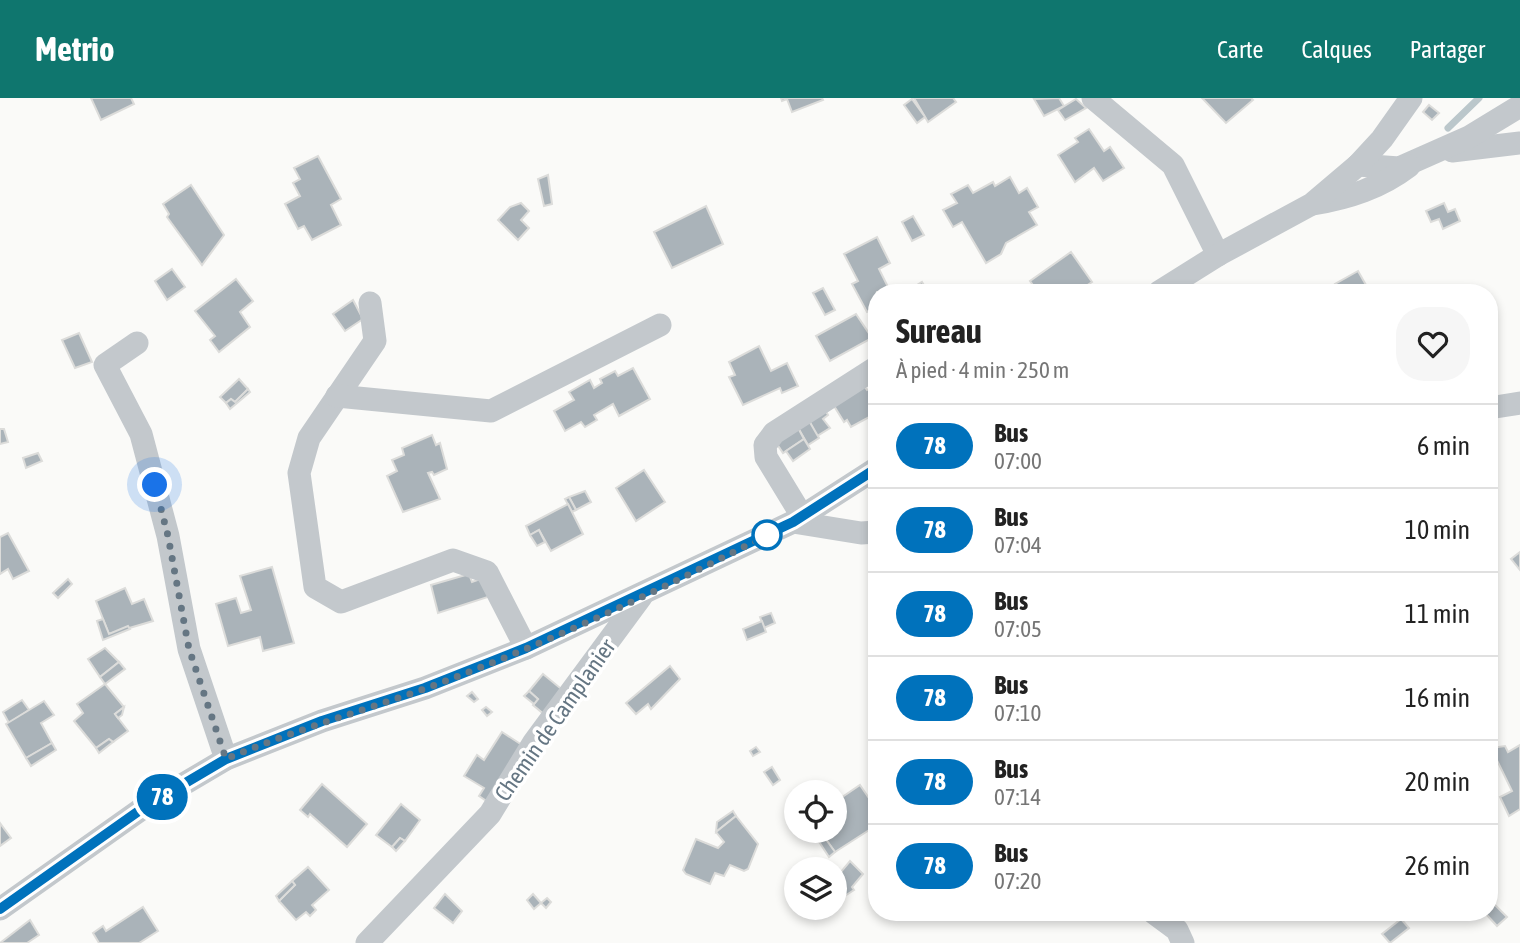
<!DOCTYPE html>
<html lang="fr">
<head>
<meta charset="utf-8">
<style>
  body { margin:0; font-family:"Asap Condensed",sans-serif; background:#f6f6f6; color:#222; height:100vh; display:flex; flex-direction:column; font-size:26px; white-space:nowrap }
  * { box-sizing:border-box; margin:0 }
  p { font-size:23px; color:#767676 }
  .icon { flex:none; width:38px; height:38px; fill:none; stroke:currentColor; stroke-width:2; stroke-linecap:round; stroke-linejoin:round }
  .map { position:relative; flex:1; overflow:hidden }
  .drawer { position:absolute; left:868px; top:186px; width:630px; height:637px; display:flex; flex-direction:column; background:#fff; border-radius:28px; box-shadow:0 4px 10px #0003 }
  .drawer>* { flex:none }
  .badge { padding:0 14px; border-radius:23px; font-size:24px; line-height:46px }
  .buttons { position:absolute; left:784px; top:682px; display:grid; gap:14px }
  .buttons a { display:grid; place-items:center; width:63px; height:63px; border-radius:50%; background:#fff; box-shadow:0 4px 10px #0003; font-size:35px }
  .you { position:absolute; width:35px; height:35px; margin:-18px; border:5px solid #fff; border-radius:50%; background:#1a73e8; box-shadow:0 0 0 10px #1a73e833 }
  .map>.badge { position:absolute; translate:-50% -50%; box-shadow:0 0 0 4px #fff }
  .round { display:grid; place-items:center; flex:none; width:74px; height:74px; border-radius:28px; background:#f6f6f6 }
  .headline { display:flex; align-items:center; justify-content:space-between; height:119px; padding:0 28px }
  h1 { font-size:33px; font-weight:700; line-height:52px }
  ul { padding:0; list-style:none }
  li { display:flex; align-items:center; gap:21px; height:84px; padding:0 28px; border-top:2px solid #e0e0e0 }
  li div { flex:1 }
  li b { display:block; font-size:26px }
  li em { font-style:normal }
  li .badge { min-width:77px; font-weight:700; text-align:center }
  header { display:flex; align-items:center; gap:42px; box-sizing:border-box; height:98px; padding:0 35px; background:#0f766e; color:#fff }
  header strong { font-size:33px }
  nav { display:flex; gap:38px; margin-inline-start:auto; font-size:24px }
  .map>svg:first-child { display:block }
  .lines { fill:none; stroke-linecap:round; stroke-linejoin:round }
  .stream { stroke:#bbc7cb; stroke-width:7 }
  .building { fill:#aab3b9; stroke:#dcdcda; stroke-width:2 }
  .street { stroke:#c3c8cc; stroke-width:23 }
  .line-casing { stroke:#fff; stroke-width:16 }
  .line { stroke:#0072bc; stroke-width:10 }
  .walk { stroke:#657683; stroke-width:7; stroke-dasharray:0 12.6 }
  .stop-dot { fill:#fff; stroke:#0072bc; stroke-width:3.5 }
  .labels { text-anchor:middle; stroke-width:7; stroke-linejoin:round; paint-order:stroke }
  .street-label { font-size:23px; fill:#657683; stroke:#fff }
</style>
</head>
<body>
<header>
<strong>Metrio</strong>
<nav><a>Carte</a><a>Calques</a><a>Partager</a></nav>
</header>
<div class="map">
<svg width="1520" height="845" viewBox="0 0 1520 845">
  <rect width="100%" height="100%" fill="#fafaf8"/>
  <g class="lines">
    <!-- stream -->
    <polyline class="stream" points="1448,30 1479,0"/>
  </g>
  <!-- building -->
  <g class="building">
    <polygon points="91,0 131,0 134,6 101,22"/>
    <polygon points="781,0 822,0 823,2 792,14 787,1 782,3"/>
    <polygon points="914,0 953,0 956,4 928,24"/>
    <polygon points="1059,0 1064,8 1044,18 1034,1"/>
    <polygon points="1202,0 1251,0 1253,2 1226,25"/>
    <polygon points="912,1 925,19 917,25 904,7"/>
    <polygon points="1076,1 1086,10 1065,22 1058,12"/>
    <polygon points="1429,7 1439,15 1432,22 1423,14"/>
    <polygon points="1089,31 1104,53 1110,49 1124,70 1103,83 1094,70 1075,84 1058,57 1078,44 1075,40"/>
    <polygon points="318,58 341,101 331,107 341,127 312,142 304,128 298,131 285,106 300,98 293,85 300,81 294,70"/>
    <polygon points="548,77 552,106 544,108 538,81"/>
    <polygon points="1010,79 1019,95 1027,90 1038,109 1029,114 1037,127 1006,145 1001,156 986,165 962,124 953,129 943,112 957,105 951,96 968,87 973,95 993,84 995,88"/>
    <polygon points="191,87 224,137 202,167 167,119 169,116 163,106"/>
    <polygon points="521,105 529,113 521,122 529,130 518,142 498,122 510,109"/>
    <polygon points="1444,105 1448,114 1455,111 1460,123 1443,131 1439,121 1431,124 1426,113"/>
    <polygon points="706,108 723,146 672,170 654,134"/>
    <polygon points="913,118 924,137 912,143 902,124"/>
    <polygon points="877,139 890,165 879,171 889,191 887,194 877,194 877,209 867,214 852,186 858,183 844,156"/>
    <polygon points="1071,154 1092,184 1077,194 1038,194 1030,183"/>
    <polygon points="172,171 185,189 167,202 155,183"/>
    <polygon points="1358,173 1370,194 1339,194 1335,186"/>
    <polygon points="236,181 253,203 240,214 250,229 219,254 210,242 215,238 195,213"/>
    <polygon points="922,184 928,194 906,194"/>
    <polygon points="823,190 835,212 825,217 813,195"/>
    <polygon points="353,202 363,221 345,233 333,216"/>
    <polygon points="856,216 872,240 830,263 816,238"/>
    <polygon points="79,235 92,264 75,270 62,242"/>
    <polygon points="759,248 771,273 787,265 798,288 782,295 780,290 743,307 729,279 735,277 729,264"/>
    <polygon points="633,270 650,301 619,318 613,306 594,317 597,322 585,329 581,324 565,333 554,313 574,302 569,294 590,282 594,290 602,285 600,281 615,273 618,278"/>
    <polygon points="239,281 248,291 235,304 231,301 226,305 220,299"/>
    <polygon points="862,285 867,292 877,286 877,321 874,322 871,318 851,329 847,322 844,324 831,303"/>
    <polygon points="248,291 250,294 230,311 226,305 231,301 235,304"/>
    <polygon points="822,306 828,317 823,321 830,330 817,338 808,321"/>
    <polygon points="808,321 819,340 808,347 797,328"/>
    <polygon points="797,328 804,341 783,355 775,343"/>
    <polygon points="0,331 4,331 8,344 0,346"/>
    <polygon points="432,337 436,347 440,345 447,371 434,377 432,374 428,375 440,401 403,414 387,378 397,373 392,362 404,357 402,350"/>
    <polygon points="804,341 810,351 793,363 786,353"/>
    <polygon points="38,355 42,363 26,370 23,360"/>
    <polygon points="644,372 665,404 636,423 616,390"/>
    <polygon points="585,393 591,404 576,412 569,399"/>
    <polygon points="569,399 576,412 572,414 565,401"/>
    <polygon points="568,406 583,436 551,453 539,432 530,437 526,428"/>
    <polygon points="539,432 545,444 537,448 530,437"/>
    <polygon points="8,435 29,473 13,481 8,471 0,476 0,439"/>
    <polygon points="1520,454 1520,472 1511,461"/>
    <polygon points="272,469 294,545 263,553 260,539 228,548 216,506 236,500 241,515 251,512 240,478"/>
    <polygon points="469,476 472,484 483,480 491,498 438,515 431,487"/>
    <polygon points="68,481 72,486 58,500 53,495"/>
    <polygon points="125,490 132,506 144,501 153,523 109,536 96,503"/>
    <polygon points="771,515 775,525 764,530 760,519"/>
    <polygon points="103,521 109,536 128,528 130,531 103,542 97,523"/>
    <polygon points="762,523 766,534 747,542 743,531"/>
    <polygon points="105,550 119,564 100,579 88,561"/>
    <polygon points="119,564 125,571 105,586 100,579"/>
    <polygon points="670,568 680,581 651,611 648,606 636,616 626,605"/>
    <polygon points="543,576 565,594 545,617 533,607 538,601 529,593"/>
    <polygon points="105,586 124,609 115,616 128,633 113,644 109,641 96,650 74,623 83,615 77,606"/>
    <polygon points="529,593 538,601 534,606 524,598"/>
    <polygon points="472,594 478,601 474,604 467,598"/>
    <polygon points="22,602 29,612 9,625 3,614"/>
    <polygon points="44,603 54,617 41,625 52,645 26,660 6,626"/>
    <polygon points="124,609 122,617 118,620 115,616"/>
    <polygon points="486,609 492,614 487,618 482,612"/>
    <polygon points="502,634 522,647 488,704 479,698 484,690 464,678 477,657 484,662"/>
    <polygon points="109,641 113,644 99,655 96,650"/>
    <polygon points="52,645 56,652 31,668 26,660"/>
    <polygon points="1520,647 1520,711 1509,718 1500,699 1512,693 1491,650 1505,648 1508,654"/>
    <polygon points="756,649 760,654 753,658 750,653"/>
    <polygon points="772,669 780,682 773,687 764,674"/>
    <polygon points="322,686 367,726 347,749 310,716 308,719 300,712"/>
    <polygon points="860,687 877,712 877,727 835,754 820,733 835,733 835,704"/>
    <polygon points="401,706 420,722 405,743 400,740 392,749 376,737"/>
    <polygon points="733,713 736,718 716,734 717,724"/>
    <polygon points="736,718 758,746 748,771 744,773 730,767 724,778 715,775 710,786 686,776 683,772 696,741 718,750 724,744 716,734"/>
    <polygon points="0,725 11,740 0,748"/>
    <polygon points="812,733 820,733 835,754 829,759"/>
    <polygon points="400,740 405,743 396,753 392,749"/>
    <polygon points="850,763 863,776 852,789 854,792 840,801 835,796 835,781"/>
    <polygon points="308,769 329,792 312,807 316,812 310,818 306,814 296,822 279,803 295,787 292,783"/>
    <polygon points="292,783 295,787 279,803 276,798"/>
    <polygon points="445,796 462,813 453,825 434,810"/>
    <polygon points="533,796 541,805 534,811 527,802"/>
    <polygon points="547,800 551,804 546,810 541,805"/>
    <polygon points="1494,806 1507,819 1497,828 1485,815"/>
    <polygon points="143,809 158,833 139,845 99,845 93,835 103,828 106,833"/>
    <polygon points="1401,821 1409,830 1390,845 1382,836"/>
    <polygon points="30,822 39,837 27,845 0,845"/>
  </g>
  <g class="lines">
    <!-- street -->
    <g class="street">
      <polyline points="1093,0 1173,67 1218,157"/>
      <polyline points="1452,53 1520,45"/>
      <polyline points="1358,67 1399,70 1469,39 1520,8"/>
      <path d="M1313 106C1349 100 1380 90 1409 68"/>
      <polyline points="1159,194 1218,157 1312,106 1358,67 1382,41 1411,0"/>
      <polyline points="370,205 375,243 309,340 299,375 315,489 341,504 453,462 487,474 526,550"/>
      <polyline points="137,245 105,267 141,336 168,438 189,551 226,661"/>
      <polyline points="337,298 491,313 660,227"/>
      <polyline points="1489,310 1520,305"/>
      <polyline points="802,418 766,359 765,347 774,335 877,269"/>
      <polyline points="793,424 861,435 877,434"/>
      <polyline points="0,811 143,710 226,661 322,623 425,590 526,550 793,424 877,370"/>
      <polyline points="1154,815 1177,832 1183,845"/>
      <polyline points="367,845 490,716 534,644 641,499"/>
    </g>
  </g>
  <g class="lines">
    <defs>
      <polyline id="line" points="0,811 143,710 226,661 322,623 425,590 526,550 793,424 877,370"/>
    </defs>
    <!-- line casing -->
    <use href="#line" class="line-casing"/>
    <!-- line -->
    <use href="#line" class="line"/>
    <!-- walk -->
    <path class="walk" d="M155 387 168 438 189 551 226 661C292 633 359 614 427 590 543 547 657 494 767 437"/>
  </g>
  <!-- markers -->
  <circle class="stop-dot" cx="767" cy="437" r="14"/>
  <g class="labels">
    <!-- street labels -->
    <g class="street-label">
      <text transform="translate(555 622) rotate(-55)" y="8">Chemin de Camplanier</text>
    </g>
  </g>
</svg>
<div class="buttons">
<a><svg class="icon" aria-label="locate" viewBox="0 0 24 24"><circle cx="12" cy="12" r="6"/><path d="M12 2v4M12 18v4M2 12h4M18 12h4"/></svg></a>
<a><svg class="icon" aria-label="layers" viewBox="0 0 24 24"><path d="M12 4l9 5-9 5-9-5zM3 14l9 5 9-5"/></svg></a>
</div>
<div class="you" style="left:155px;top:387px"></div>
<b class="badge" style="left:162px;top:699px;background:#0072bc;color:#fff">78</b>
<section class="drawer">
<div class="headline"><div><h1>Sureau</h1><p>À pied · 4 min · 250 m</p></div><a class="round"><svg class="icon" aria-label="heart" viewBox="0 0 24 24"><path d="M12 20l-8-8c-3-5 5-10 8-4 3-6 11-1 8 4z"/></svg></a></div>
<ul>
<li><span class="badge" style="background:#0072bc;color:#fff">78</span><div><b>Bus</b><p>07:00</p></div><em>6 min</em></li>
<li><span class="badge" style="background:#0072bc;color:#fff">78</span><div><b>Bus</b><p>07:04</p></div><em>10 min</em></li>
<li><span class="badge" style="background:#0072bc;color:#fff">78</span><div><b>Bus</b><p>07:05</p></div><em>11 min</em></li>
<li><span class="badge" style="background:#0072bc;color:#fff">78</span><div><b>Bus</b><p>07:10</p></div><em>16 min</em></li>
<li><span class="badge" style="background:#0072bc;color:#fff">78</span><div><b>Bus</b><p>07:14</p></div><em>20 min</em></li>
<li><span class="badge" style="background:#0072bc;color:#fff">78</span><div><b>Bus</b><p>07:20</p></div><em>26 min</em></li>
</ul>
</section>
</div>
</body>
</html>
